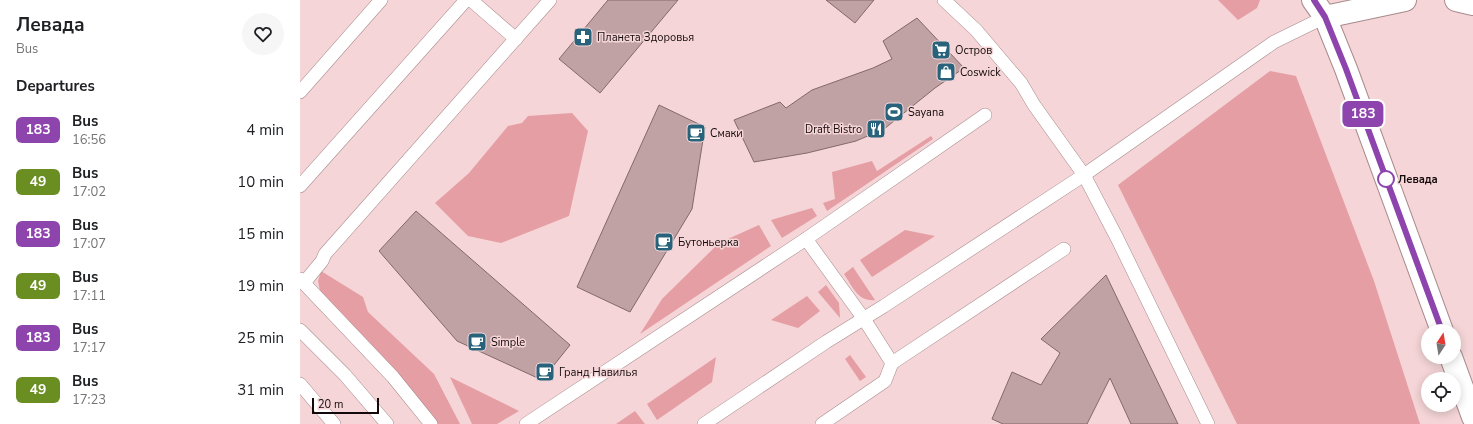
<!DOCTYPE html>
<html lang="en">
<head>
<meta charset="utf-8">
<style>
  body { margin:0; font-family:"Nunito Sans",sans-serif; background:#f6f6f6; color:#202124; height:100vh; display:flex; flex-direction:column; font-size:15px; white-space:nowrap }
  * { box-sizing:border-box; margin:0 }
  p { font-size:13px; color:#757577 }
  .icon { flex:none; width:22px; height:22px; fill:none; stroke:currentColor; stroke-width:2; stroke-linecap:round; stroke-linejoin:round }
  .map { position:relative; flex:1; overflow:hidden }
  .details { display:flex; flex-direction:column; background:#fff; width:300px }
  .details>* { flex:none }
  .badge { padding:0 8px; border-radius:6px; font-size:14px; line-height:26px }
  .needle { width:26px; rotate:12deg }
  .fabs { position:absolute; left:1121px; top:324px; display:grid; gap:8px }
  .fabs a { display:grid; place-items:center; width:40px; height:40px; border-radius:50%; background:#fff; box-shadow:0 2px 10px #0003; font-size:20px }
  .scale { position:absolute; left:12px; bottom:10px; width:67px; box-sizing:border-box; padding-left:4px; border:2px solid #13090a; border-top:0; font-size:11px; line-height:14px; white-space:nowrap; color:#13090a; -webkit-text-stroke:3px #f5d5d7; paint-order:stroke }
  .map>.badge { position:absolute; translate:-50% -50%; box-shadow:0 0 0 2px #fff }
  h2 { padding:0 16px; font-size:15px; line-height:36px }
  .round { display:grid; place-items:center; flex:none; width:42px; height:42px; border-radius:21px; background:#f6f6f6 }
  .headline { display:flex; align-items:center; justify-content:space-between; height:68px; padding:0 16px }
  h1 { font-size:19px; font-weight:700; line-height:30px }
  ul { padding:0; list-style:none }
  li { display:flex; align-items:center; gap:12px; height:52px; padding:0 16px }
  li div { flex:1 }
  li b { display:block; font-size:15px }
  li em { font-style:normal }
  li .badge { min-width:44px; font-weight:700; text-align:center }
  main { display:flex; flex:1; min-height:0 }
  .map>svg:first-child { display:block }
  .green { fill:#e59ea4 }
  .building { fill:#c0a2a5; stroke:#83686a }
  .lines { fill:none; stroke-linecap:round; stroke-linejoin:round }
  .service-casing { stroke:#a88b8d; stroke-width:14 }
  .minor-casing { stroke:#a88b8d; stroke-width:24 }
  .tertiary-casing { stroke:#a88b8d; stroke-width:24 }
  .service { stroke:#fff; stroke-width:13 }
  .minor { stroke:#fff; stroke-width:22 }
  .tertiary { stroke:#fff; stroke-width:22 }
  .line-casing { stroke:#fff; stroke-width:9 }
  .line { stroke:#8e44ad; stroke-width:6 }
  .stop-dot { fill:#fff; stroke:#8e44ad; stroke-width:2 }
  .labels { text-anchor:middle; stroke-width:3; stroke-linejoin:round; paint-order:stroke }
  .poi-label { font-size:11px; fill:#13090a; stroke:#f5d5d7; text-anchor:start }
  .stop-label { font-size:11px; font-weight:bold; fill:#13090a; stroke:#f5d5d7; text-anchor:start }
</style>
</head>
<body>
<main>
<section class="details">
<div class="headline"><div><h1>Левада</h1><p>Bus</p></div><a class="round"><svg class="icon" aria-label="heart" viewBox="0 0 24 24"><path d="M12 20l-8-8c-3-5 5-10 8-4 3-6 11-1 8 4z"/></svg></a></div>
<h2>Departures</h2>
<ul>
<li><span class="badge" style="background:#8e44ad;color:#fff">183</span><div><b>Bus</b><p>16:56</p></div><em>4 min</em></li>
<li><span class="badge" style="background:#6b8e23;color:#fff">49</span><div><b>Bus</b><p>17:02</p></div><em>10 min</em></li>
<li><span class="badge" style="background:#8e44ad;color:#fff">183</span><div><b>Bus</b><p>17:07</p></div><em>15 min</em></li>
<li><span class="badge" style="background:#6b8e23;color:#fff">49</span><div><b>Bus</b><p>17:11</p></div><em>19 min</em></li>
<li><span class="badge" style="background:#8e44ad;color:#fff">183</span><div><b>Bus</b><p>17:17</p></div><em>25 min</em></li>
<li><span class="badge" style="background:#6b8e23;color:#fff">49</span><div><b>Bus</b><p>17:23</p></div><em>31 min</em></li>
</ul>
</section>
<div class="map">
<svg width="1173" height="424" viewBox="0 0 1173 424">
  <rect width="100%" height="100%" fill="#f5d5d7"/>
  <!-- green -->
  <g class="green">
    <polygon points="918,0 960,0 957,8 938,20"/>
    <polygon points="970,71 996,76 1074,281 1120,424 937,424 818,185"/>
    <polygon points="272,113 288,131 269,216 201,243 168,236 135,203 169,173 208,126 222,123 228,116"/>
    <polygon points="631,136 633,139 527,211 523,203 535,199 532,172 572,161 577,171"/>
    <polygon points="512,208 517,216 482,238 471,220"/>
    <polygon points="459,225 471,246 340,334 362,299 419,243"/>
    <polygon points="605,230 635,236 572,277 560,260"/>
    <path d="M553 267 575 300C558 302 552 286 544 274Z"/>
    <polygon points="21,271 63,297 68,312 134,374 160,424 138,424 75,349 20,291 18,281"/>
    <polygon points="526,285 539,303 540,318 518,292"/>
    <polygon points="507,296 520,311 498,328 471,320"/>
    <polygon points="550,355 566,377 560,381 545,359"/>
    <polygon points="416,357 412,382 357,420 347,404"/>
    <polygon points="150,377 219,411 197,424 172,424"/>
    <polygon points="335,411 345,424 316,424"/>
  </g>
  <!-- building -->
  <g class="building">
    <polygon points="308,0 378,0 300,93 259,59"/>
    <polygon points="526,0 574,0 555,23"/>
    <polygon points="617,18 664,68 635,88 584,129 556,141 507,153 454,162 434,120 480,102 486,108 512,90 573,68 592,59 583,41"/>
    <polygon points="359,105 405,127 392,209 330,312 277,287"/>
    <polygon points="116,211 270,345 242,380 157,341 79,251"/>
    <polygon points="806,275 878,424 831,424 810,378 787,424 703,424 692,419 712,372 741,385 760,353 741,339"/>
  </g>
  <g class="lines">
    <defs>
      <g id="service">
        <polyline points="171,0 216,39"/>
        <polyline points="644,0 676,30 721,83 734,105 784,175 817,238 908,424"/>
        <polyline points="0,92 81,0"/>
        <polyline points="0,186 166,0"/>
        <polyline points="506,239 564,319 592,363"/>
        <polyline points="0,279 93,377 131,424"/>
        <polyline points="4,283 22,261 25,254 250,0"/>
        <polyline points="0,330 45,375 87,424"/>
        <polyline points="0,384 34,424"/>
        <polyline points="226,424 506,239 685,115"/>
        <polyline points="404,424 526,342 584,306 784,175 974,42 1025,17"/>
        <polyline points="522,424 585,381 592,363 764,249"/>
      </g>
      <g id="minor">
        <polyline points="1156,0 1173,4"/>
        <polyline points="1025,17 1105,0"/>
      </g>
      <g id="tertiary">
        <polyline points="1013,0 1025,17 1046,69 1142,331"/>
        <polyline points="1151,357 1173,417"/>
      </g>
    </defs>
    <!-- service casing -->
    <use href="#service" class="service-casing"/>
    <!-- minor casing -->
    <use href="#minor" class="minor-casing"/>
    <!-- tertiary casing -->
    <use href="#tertiary" class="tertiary-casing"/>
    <!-- service -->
    <use href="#service" class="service"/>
    <!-- minor -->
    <use href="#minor" class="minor"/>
    <!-- tertiary -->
    <use href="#tertiary" class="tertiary"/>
  </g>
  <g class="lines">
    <defs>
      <polyline id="line" points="1014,0 1025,17 1046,69 1142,331"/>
    </defs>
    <!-- line casing -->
    <use href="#line" class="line-casing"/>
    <!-- line -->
    <use href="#line" class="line"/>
  </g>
  <!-- icons -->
  <defs>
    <symbol id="pharmacy-square" viewBox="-11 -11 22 22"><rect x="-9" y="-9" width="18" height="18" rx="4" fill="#28637b" stroke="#f5d5d7"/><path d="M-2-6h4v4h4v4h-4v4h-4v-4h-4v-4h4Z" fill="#fff"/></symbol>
    <symbol id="supermarket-square" viewBox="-11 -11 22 22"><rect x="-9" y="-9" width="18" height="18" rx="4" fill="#28637b" stroke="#f5d5d7"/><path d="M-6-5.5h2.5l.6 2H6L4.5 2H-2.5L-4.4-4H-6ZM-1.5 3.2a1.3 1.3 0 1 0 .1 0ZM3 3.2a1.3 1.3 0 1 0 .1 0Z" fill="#fff"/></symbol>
    <symbol id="shop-square" viewBox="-11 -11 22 22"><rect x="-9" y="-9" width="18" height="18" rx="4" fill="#28637b" stroke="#f5d5d7"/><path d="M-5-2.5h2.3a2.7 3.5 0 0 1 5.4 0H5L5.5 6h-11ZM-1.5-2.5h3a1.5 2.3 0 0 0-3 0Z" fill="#fff"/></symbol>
    <symbol id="stadium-square" viewBox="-11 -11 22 22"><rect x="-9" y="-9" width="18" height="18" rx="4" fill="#28637b" stroke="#f5d5d7"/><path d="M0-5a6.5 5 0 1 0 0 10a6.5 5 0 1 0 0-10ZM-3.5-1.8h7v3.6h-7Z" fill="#fff"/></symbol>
    <symbol id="restaurant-square" viewBox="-11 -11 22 22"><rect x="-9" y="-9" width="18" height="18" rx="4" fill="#28637b" stroke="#f5d5d7"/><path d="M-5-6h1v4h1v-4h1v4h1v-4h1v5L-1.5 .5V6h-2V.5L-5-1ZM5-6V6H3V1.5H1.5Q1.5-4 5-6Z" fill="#fff"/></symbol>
    <symbol id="cafe-square" viewBox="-11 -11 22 22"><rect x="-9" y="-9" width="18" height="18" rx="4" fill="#28637b" stroke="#f5d5d7"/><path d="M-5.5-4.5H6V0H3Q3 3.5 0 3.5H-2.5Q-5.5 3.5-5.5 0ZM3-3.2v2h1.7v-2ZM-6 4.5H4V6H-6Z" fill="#fff"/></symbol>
  </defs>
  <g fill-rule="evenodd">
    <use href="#pharmacy-square" x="272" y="26" width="22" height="22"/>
    <use href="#supermarket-square" x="630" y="39" width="22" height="22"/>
    <use href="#shop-square" x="635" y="61" width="22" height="22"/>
    <use href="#stadium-square" x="583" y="101" width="22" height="22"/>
    <use href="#restaurant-square" x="565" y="118" width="22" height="22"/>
    <use href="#cafe-square" x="385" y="122" width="22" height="22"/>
    <use href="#cafe-square" x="353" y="231" width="22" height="22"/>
    <use href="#cafe-square" x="166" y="331" width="22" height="22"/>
    <use href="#cafe-square" x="234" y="361" width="22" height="22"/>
  </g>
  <!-- markers -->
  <circle class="stop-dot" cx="1086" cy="179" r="8"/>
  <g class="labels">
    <!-- poi labels -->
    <g class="poi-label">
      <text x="297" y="41">Планета Здоровья</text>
      <text x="655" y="54">Остров</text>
      <text x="660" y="76">Coswick</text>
      <text x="608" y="116">Sayana</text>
      <text x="562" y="133" text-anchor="end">Draft Bistro</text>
      <text x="410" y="137">Смаки</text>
      <text x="378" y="246">Бутоньерка</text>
      <text x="191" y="346">Simple</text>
      <text x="259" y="376">Гранд Навилья</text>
    </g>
    <!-- stop labels -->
    <g class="stop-label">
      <text x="1098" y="183">Левада</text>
    </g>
  </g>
</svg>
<div class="fabs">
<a><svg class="needle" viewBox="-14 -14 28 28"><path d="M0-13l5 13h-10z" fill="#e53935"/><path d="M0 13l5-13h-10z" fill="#757577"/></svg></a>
<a><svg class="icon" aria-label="locate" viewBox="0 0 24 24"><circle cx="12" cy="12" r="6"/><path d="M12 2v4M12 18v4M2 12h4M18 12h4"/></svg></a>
</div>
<div class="scale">20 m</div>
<b class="badge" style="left:1063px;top:114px;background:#8e44ad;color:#fff">183</b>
</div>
</main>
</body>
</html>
